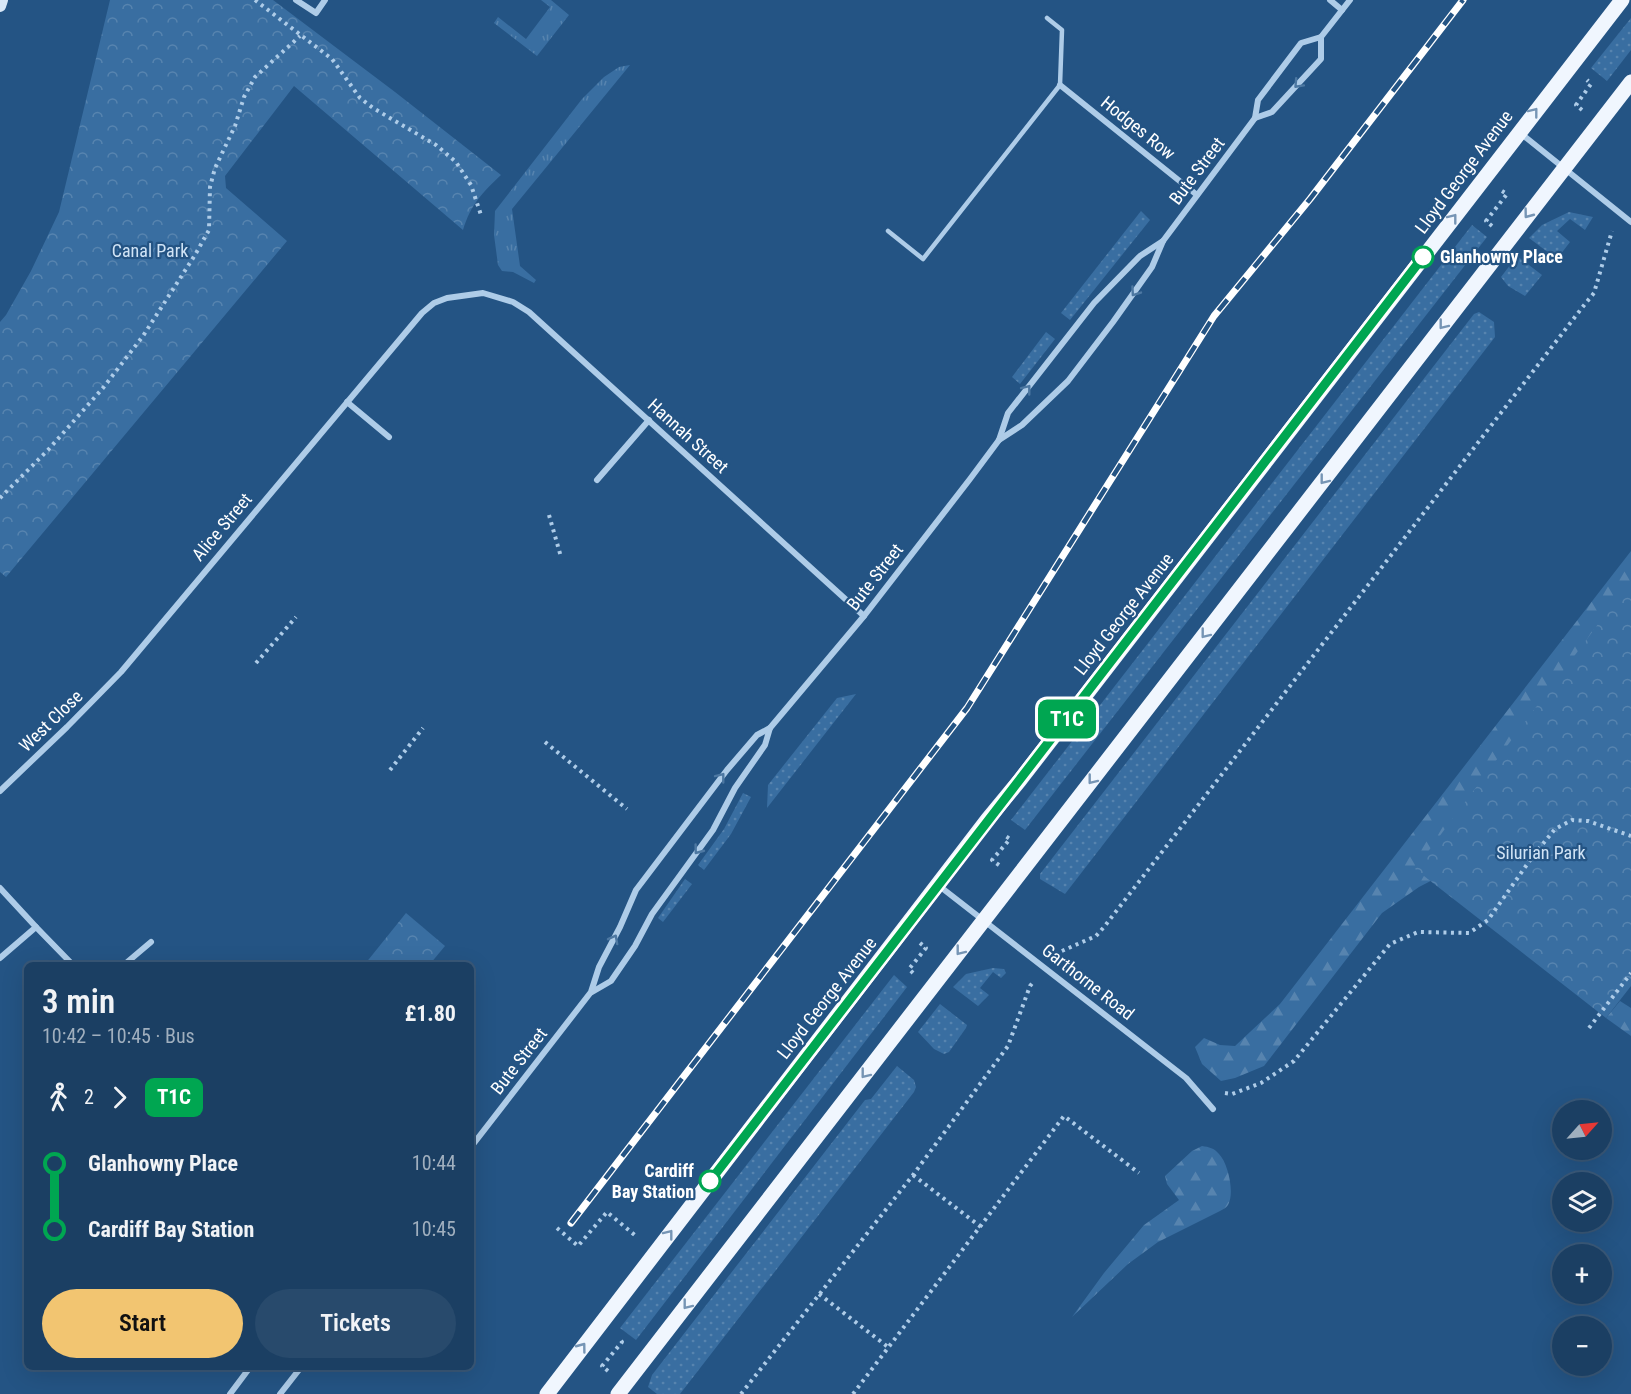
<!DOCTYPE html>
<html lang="en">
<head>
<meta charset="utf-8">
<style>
  body { margin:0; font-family:"Roboto Condensed",sans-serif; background:#284a6c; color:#f1f3f6; height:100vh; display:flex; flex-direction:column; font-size:22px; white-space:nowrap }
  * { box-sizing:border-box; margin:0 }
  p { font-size:20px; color:#a0afbe }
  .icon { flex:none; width:33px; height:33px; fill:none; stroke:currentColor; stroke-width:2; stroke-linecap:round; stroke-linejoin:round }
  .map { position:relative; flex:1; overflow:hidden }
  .details { position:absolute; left:24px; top:962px; width:450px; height:408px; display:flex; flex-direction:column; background:#1b3f63; border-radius:9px; box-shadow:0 6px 24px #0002,0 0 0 2px #395878 }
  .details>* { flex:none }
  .badge { padding:0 12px; border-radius:9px; font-size:21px; line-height:39px }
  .needle { width:39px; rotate:63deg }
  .fabs { position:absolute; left:1552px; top:1100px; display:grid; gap:12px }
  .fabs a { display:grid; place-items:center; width:60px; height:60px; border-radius:50%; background:#1b3f63; box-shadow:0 6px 24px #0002,0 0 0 2px #395878; font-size:30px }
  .map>.badge { position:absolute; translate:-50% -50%; box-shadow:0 0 0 3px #fff }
  .legs { display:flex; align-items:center; gap:9px; height:66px; padding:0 18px; font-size:20px }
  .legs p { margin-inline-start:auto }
  .head { display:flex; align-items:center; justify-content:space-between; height:102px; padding:0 18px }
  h1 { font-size:33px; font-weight:600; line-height:45px }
  .action { display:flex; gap:12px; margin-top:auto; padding:12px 18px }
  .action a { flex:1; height:69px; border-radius:36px; background:#f2c571; color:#111; font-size:24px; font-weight:600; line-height:69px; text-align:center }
  .action a+a { background:#284a6c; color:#f1f3f6 }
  ul { padding:0 18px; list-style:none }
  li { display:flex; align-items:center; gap:21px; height:66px; font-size:22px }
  li i { display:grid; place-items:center; width:9px; height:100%; margin:0 8px; background:currentColor }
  li i::after { content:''; width:15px; height:15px; margin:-8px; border:4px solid; border-radius:50%; background:#1b3f63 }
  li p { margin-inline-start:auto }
  li:first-child i { background:linear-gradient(#0000 50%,currentColor 0) }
  li:last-child i { background:linear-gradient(currentColor 50%,#0000 0) }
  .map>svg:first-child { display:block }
  .grass { fill:url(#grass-tufts) }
  .forest { fill:url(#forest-firs) }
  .park { fill:url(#park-crowns) }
  .garden { fill:url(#garden-dots) }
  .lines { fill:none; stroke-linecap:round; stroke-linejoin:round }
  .path { stroke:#aecce8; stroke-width:4; stroke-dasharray:3 4.5; stroke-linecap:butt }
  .lane { stroke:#aecce8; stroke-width:4.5 }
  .street { stroke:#aecce8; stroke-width:6 }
  .secondary { stroke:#d8e7f7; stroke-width:12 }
  .primary { stroke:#f0f6fe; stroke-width:15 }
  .rail-casing { stroke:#fff; stroke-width:7 }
  .rail { stroke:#245484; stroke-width:4.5; stroke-dasharray:14; stroke-linecap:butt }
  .oneway { stroke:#4d78a2 }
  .oneway2 { stroke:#7695b5 }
  .line-1-casing { stroke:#fff; stroke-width:14 }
  .line-1 { stroke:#00a651; stroke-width:9 }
  .stop-1-dot { fill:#fff; stroke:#00a651; stroke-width:3 }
  .labels { text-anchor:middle; stroke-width:4.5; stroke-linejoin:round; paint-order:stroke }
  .street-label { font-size:18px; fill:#fff; stroke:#245484 }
  .park-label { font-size:18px; fill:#d1e4f6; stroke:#245484 }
  .stop-label { font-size:18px; font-weight:bold; fill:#fff; stroke:#245484; text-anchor:start }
</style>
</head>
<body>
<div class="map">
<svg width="1631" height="1394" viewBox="0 0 1631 1394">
  <defs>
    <pattern id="grass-tufts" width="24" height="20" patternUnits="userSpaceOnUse" patternTransform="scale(1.5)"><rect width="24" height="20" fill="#396ea1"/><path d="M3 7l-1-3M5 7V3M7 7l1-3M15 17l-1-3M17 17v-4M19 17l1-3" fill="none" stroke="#5784af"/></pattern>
    <pattern id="forest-firs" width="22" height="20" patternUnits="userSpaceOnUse" patternTransform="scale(1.5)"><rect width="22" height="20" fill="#396ea1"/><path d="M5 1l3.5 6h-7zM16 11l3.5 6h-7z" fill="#5784af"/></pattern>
    <pattern id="park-crowns" width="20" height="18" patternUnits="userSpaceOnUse" patternTransform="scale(1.5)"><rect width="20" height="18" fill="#396ea1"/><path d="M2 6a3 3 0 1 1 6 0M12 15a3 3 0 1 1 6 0" fill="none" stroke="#5784af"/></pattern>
    <pattern id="garden-dots" width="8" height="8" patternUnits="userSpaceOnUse" patternTransform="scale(1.5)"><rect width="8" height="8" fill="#396ea1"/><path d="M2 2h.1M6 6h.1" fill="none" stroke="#5784af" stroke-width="1.8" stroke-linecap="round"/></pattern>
  </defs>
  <rect width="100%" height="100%" fill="#245484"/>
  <!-- grass -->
  <g class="grass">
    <polygon points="541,0 551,0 569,15 537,56 494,23 498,17 526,39 550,7"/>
    <polygon points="630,65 512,209 520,266 536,280 534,283 513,272 502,271 498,265 494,235 495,211 582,99 604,77 619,67"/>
  </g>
  <!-- forest -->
  <g class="forest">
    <polygon points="1631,551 1631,711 1452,870 1419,887 1382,913 1264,1066 1235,1078 1221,1081 1202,1064 1195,1047 1204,1038 1220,1045 1235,1046 1280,1004"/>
    <polygon points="1620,1001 1631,1008 1631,1036 1606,1018"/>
    <path d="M1202 1146C1209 1147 1214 1148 1219 1154 1228 1163 1235 1193 1228 1205 1226 1208 1223 1209 1220 1211L1158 1242 1128 1264 1072 1317 1104 1273 1144 1225 1179 1200 1167 1184 1165 1176 1192 1151Z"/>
  </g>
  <!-- park -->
  <g class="park">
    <path d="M110 0H273L395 92 501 175C482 193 471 204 463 230L294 86 225 176 226 188 287 241 6 577 0 572V322L6 315 31 271 59 212Z"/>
    <polygon points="1631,580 1631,986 1606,1018 1415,869"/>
    <polygon points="406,913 445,946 430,964 365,964"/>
  </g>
  <!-- garden -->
  <g class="garden">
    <polygon points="1631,18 1631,50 1607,81 1591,68"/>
    <polygon points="1141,211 1150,220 1070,320 1061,313"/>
    <polygon points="1569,212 1593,217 1585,230 1570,219 1557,231 1570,242 1557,259 1529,238 1542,225"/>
    <polygon points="1472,225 1487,237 1025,830 1011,820"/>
    <polygon points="1517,256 1542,275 1525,296 1508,286 1501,277"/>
    <polygon points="1479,312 1494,322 1495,337 1065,894 1040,879 1040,874 1474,314"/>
    <polygon points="1046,332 1055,339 1020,384 1012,377"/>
    <polygon points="856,694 767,808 768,785 837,698"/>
    <polygon points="743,793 751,797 731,834 704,870 698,865 724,829"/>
    <polygon points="685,879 692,884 663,922 658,918"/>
    <polygon points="993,968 1004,969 1006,973 1001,978 993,972 980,988 989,995 978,1006 953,987 966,974"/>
    <polygon points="894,975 907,987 636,1340 620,1328"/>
    <polygon points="940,1004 967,1025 966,1028 949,1052 944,1054 934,1049 918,1032"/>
    <polygon points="897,1066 914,1080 916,1087 914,1092 680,1394 657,1394 648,1387 652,1375 865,1100 871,1099"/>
  </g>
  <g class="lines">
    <!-- path -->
    <g class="path">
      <polyline points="255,0 332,59 360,98 373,108 436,145 456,162 471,185 481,215"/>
      <polyline points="1582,110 1576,105 1591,84 1587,80"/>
      <polyline points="1492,226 1486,221 1507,194 1502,191"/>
      <polyline points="0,498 48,450 103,388 143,336 195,255 209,230 210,187 215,168 235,126 244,97 255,77 300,36"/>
      <polyline points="549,515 561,557"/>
      <polyline points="256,663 296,617"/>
      <polyline points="545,742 627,809"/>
      <polyline points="390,770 423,728"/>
      <polyline points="999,865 992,860 1010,839 1004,835"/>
      <polyline points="1055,954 1096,936 1104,927 1585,304 1594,293 1612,231"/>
      <polyline points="913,973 909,969 926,948 920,943"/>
      <polyline points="1589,1028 1631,973"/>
      <polyline points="1225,1093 1232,1094 1261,1083 1294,1061 1390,944 1418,932 1469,933 1488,920 1533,856 1555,829 1572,820 1588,821 1631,836"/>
      <polyline points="913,1175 981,1227"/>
      <polyline points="557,1228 578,1246 607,1212 637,1237"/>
      <polyline points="819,1294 888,1347"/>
      <polyline points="608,1371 602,1366 622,1342 619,1339"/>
      <polyline points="741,1394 913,1175 1008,1046 1030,986 1034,981"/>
      <polyline points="853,1394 1064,1116 1139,1173"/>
    </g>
    <!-- lane -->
    <polyline class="lane" points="888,231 923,259 1060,85 1062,30 1047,18"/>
    <!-- street -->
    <g class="street">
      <polyline points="296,0 316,13 325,0"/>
      <polyline points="1330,0 1342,10"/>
      <polyline points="1060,85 1197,195"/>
      <polyline points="1255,118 1272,112 1321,59 1321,37"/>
      <polyline points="1519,132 1631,222"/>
      <polyline points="347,402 389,437"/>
      <polyline points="999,440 1022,425 1068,381 1113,322 1152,267 1163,241 1255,118 1258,100 1301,43 1321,37 1350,0"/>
      <polyline points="597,480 649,420"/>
      <polyline points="0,791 67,727 121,672 422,313 434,303 447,298 483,293 513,302 529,312 864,616"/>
      <polyline points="938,885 1186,1078 1213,1109"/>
      <polyline points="0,888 36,927 0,958"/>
      <polyline points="36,927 72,964"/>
      <polyline points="125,964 151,942"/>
      <polyline points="592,992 611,981 635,946 652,914 713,830 735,788 765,745 770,728"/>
      <polyline points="471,1147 591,992 599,967 620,927 636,890 727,770 757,735 770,728 864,616 970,479 999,440 1008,413 1094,303 1140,256 1163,241"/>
      <polyline points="230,1394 251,1366"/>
      <polyline points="280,1394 302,1366"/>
    </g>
    <!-- secondary -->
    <polyline class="secondary" points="0,6 2,0"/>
    <!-- primary -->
    <g class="primary">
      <polyline points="547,1394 987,820 1020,780 1622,0"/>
      <polyline points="618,1394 1631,82"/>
    </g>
    <defs>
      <polyline id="rail" points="571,1223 967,708 1214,316 1310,199 1463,0"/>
    </defs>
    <!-- rail casing -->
    <use href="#rail" class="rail-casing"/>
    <!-- rail -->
    <use href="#rail" class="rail"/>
  </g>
  <!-- one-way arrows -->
  <defs><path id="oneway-chevron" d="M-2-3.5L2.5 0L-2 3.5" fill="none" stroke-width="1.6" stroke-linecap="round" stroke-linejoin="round" transform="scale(1.5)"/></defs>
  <g class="oneway">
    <use href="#oneway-chevron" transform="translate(1298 84) rotate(133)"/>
    <use href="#oneway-chevron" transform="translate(1135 292) rotate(125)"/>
    <use href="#oneway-chevron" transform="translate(1027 389) rotate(-52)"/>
    <use href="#oneway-chevron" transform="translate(721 777) rotate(-52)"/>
    <use href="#oneway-chevron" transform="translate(698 850) rotate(127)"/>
    <use href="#oneway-chevron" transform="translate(614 939) rotate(-62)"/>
  </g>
  <g class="oneway2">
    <use href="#oneway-chevron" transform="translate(1534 112) rotate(-52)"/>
    <use href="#oneway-chevron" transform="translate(1528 214) rotate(127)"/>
    <use href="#oneway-chevron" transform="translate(1453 218) rotate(-52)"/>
    <use href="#oneway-chevron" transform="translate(1443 325) rotate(128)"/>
    <use href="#oneway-chevron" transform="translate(1324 480) rotate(128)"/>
    <use href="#oneway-chevron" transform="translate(1205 634) rotate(128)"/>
    <use href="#oneway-chevron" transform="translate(1092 780) rotate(128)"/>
    <use href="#oneway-chevron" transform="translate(960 951) rotate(128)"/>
    <use href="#oneway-chevron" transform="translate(865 1074) rotate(128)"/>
    <use href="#oneway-chevron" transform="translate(669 1234) rotate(-52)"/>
    <use href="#oneway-chevron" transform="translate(687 1305) rotate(128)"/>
    <use href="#oneway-chevron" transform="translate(582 1347) rotate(-53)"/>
  </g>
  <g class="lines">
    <defs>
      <polyline id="line-1" points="710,1181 1423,257"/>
    </defs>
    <!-- line-1 casing -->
    <use href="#line-1" class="line-1-casing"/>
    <!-- line-1 -->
    <use href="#line-1" class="line-1"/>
  </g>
  <!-- markers -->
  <g class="stop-1-dot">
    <circle cx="1423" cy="257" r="10"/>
    <circle cx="710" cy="1181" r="10"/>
  </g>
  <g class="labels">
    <!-- street labels -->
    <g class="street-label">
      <text transform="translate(1138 128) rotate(39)" y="6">Hodges Row</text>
      <text transform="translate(1197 171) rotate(-53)" y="6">Bute Street</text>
      <text transform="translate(1464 172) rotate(-53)" y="6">Lloyd George Avenue</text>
      <text transform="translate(688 436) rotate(42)" y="6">Hannah Street</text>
      <text transform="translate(222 527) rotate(-50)" y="6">Alice Street</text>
      <text transform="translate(875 577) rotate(-52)" y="6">Bute Street</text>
      <text transform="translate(1124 614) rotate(-52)" y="6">Lloyd George Avenue</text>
      <text transform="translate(51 721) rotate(-44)" y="6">West Close</text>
      <text transform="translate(1088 982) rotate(38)" y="6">Garthorne Road</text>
      <text transform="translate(827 998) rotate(-52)" y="6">Lloyd George Avenue</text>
      <text transform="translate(519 1061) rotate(-52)" y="6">Bute Street</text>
    </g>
    <!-- park labels -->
    <g class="park-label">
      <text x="150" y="257">Canal Park</text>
      <text x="1541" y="859">Silurian Park</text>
    </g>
    <!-- stop labels -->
    <g class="stop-label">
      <text x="1440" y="263">Glanhowny Place</text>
      <text x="694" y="1177" text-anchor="end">Cardiff<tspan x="694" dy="21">Bay Station</tspan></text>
    </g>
  </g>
</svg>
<div class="fabs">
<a><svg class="needle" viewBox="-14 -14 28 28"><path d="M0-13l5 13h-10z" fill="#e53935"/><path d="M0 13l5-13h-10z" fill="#a0afbe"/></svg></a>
<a><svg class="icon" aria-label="layers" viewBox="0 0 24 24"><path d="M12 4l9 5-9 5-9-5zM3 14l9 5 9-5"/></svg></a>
<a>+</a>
<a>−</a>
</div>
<b class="badge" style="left:1067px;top:719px;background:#00a651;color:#fff">T1C</b>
<section class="details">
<div class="head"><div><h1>3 min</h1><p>10:42 – 10:45 · Bus</p></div><b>£1.80</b></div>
<div class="legs"><svg class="icon" aria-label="walk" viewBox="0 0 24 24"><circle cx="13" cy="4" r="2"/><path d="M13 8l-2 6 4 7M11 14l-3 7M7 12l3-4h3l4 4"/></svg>2<svg class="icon" aria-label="forward" viewBox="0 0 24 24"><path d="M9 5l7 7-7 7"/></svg><b class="badge" style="background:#00a651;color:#fff">T1C</b></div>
<ul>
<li><i style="color:#00a651"></i><b>Glanhowny Place</b><p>10:44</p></li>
<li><i style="color:#00a651"></i><b>Cardiff Bay Station</b><p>10:45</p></li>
</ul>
<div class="action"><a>Start</a><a>Tickets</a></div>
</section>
</div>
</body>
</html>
